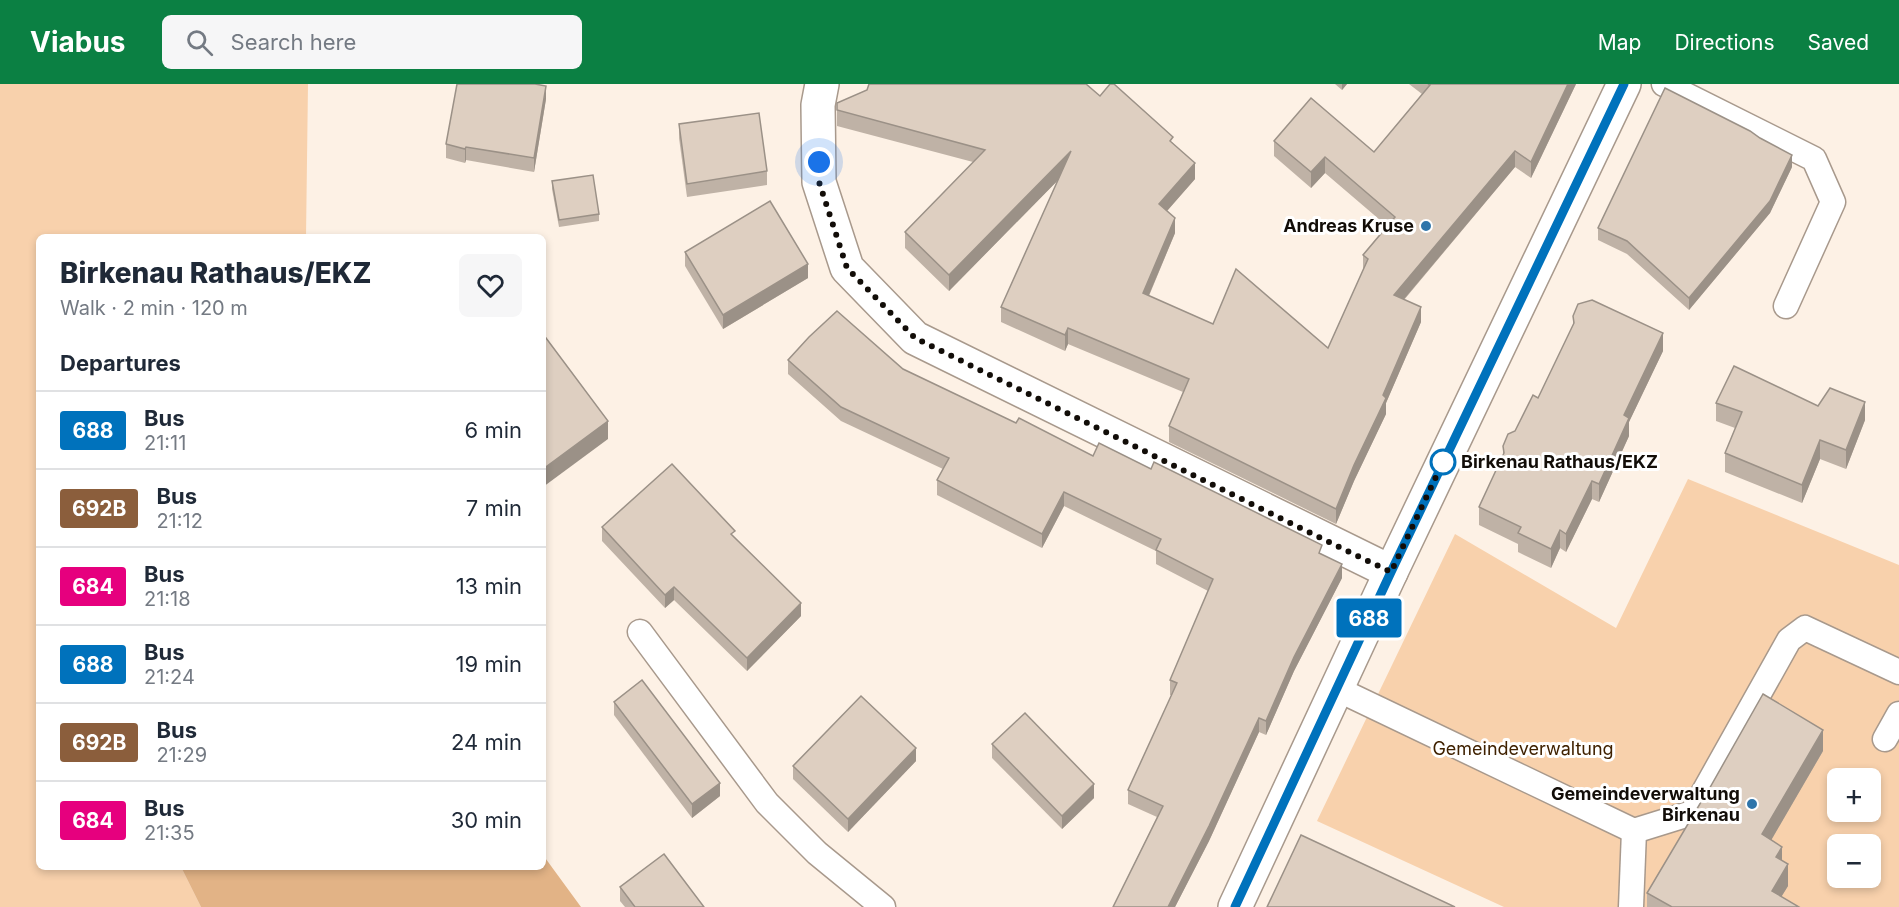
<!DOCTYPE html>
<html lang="en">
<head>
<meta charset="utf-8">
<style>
  body { margin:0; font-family:Inter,sans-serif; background:#f6f6f7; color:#1f2937; height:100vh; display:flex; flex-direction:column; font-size:22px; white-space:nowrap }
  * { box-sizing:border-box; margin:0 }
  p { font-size:20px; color:#747a83 }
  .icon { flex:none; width:33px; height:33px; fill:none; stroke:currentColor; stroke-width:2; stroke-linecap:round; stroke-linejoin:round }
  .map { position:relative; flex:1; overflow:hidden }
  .drawer { position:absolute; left:36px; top:150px; width:510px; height:636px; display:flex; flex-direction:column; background:#fff; border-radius:9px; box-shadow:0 3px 9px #0003 }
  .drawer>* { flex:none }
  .badge { padding:0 12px; border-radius:4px; font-size:21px; line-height:39px }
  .buttons { position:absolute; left:1827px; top:684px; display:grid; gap:12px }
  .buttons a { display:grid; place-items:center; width:54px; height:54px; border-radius:9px; background:#fff; box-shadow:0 3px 9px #0003; font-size:30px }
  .you { position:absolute; width:30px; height:30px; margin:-15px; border:4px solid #fff; border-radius:50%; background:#1a73e8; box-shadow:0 0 0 9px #1a73e833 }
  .map>.badge { position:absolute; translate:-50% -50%; box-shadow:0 0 0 3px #fff }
  h2 { padding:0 24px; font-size:22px; line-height:54px }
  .round { display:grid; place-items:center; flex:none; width:63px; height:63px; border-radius:9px; background:#f6f6f7 }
  .headline { display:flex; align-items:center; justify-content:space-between; height:102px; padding:0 24px }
  h1 { font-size:28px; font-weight:800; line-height:45px }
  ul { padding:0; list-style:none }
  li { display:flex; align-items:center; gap:18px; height:78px; padding:0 24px; border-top:2px solid #e0e1e3 }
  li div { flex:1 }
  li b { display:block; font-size:22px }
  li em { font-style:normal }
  li .badge { min-width:66px; font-weight:700; text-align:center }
  header { display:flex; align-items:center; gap:36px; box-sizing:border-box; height:84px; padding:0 30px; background:#0b8043; color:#fff }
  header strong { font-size:28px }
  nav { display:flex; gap:33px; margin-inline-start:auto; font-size:21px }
  .search { width:420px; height:54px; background:#f6f6f7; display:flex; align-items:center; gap:15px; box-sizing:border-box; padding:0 21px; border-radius:9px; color:#747a83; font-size:22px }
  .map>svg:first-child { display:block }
  .green { fill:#f8d1ac; fill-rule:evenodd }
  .forest { fill:#e2b386 }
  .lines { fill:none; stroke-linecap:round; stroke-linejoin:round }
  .service-casing { stroke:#a8998c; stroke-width:27 }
  .minor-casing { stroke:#a8998c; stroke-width:36 }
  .secondary-casing { stroke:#a8998c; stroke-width:36 }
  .service { stroke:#fff; stroke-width:24 }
  .minor { stroke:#fff; stroke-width:33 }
  .secondary { stroke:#fff; stroke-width:33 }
  .wall { fill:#bfb2a6 }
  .shaded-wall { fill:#9b9187 }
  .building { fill:#decfc1; stroke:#9b9187; stroke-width:1.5 }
  .line-casing { stroke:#fff; stroke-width:14 }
  .line { stroke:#0072bc; stroke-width:9 }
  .walk { stroke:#120d08; stroke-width:6; stroke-dasharray:0 10.8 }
  .poi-dot { fill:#2f75aa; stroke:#fff; stroke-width:2 }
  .stop-dot { fill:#fff; stroke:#0072bc; stroke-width:3 }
  .labels { text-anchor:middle; stroke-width:6; stroke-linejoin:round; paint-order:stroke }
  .poi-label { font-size:18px; font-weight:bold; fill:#120d08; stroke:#fff; text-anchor:end }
  .stop-label { font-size:18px; font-weight:bold; fill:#120d08; stroke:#fff; text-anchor:start }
  .park-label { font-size:18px; fill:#3f2100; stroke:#fff }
</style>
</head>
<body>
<header>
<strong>Viabus</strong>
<div class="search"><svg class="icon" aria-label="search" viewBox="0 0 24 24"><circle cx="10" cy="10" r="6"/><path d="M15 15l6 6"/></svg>Search here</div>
<nav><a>Map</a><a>Directions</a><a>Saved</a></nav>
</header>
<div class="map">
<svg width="1899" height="823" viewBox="0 0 1899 823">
  <rect width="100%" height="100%" fill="#fdf1e5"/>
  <!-- green -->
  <g class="green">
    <polygon points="0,0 308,0 306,153 39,153 39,783 181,783 201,823 0,823"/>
    <path d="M1688 395 1899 481V823H1504L1317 737 1455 450 1616 544ZM1838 694H1870V728H1838ZM1838 760H1870V794H1838Z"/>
  </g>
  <!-- forest -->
  <polygon class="forest" points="543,771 581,823 201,823 181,783 543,783"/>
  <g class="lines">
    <defs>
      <g id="service">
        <polyline points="1664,0 1814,75 1833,118 1786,222"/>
        <polyline points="640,548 767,719 817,769 883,823"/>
        <polyline points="1337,605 1634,747 1692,729 1789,556 1805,544 1899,588"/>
        <polyline points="1885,655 1899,630"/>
        <polyline points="1631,823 1634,747"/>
      </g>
      <polyline id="minor" points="822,0 818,21 819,98 847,184 915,254 1391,488"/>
      <polyline id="secondary" points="1235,823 1391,488 1624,0"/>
    </defs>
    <!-- service casing -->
    <use href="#service" class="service-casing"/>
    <!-- minor casing -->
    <use href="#minor" class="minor-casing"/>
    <!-- secondary casing -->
    <use href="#secondary" class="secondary-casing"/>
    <!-- service -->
    <use href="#service" class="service"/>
    <!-- minor -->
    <use href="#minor" class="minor"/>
    <!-- secondary -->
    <use href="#secondary" class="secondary"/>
  </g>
  <!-- wall -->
  <g class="wall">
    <polygon points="1335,0 1347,0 1342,6"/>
    <polygon points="1409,0 1576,0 1531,94 1515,83 1404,216 1421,238 1386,319 1386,330 1354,397 1336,440 1169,358 1169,342 1183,308 1068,260 1065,267 1001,238 1001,223 1058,96 949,207 905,164 905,148 973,78 837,42 837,19 867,6 1100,12 1173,59 1195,95 1167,127 1175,149 1149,212 1213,240 1328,264 1363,186 1363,171 1387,142 1325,89 1311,104 1274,72 1274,57 1374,68 1422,10"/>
    <polygon points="546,15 534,88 466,76 465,79 446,74 446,60"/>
    <polygon points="679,40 767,87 767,101 687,113 679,54"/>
    <polygon points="1792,83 1770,129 1689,226 1627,170 1598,156 1598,144"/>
    <polygon points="552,97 599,130 599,137 559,143 552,105"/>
    <polygon points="685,168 808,194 723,245 685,182"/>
    <polygon points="1573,232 1663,267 1629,338 1629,352 1599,418 1592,415 1566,468 1560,464 1551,484 1518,468 1518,460 1479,441 1479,423 1503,372 1503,362 1515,347 1538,314 1573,242"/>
    <polygon points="788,276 903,285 1016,339 1322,470 1342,494 1294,587 1266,651 1259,648 1209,757 1175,823 1113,823 1157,733 1128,720 1128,706 1172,611 1170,611 1170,596 1208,507 1156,480 1156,467 1064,422 1042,464 937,411 937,396 943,385 841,337 788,290"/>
    <polygon points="1716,319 1818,322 1865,336 1846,385 1820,375 1802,419 1725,388 1725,369 1735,344 1716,337"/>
    <polygon points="602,443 735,454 801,532 747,587 674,516 665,524 602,457"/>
    <polygon points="614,618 720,712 692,734 614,631"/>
    <polygon points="992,660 1094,714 1062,745 992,674"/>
    <polygon points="1823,667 1771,756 1782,777 1788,802 1781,813 1799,823 1647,823 1647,809"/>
    <polygon points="916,677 848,748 793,695 793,682"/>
    <polygon points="620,803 704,823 625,823 620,817"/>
  </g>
  <!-- shaded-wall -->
  <g class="shaded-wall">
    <polygon points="1342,0 1347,0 1342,6"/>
    <polygon points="1568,0 1576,0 1531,94 1531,78"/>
    <polygon points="546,2 546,15 534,88 534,74"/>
    <polygon points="466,63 466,76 465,79 465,65"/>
    <polygon points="1071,67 1071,83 949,207 949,191"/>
    <polygon points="1515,67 1515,83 1394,227 1394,211"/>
    <polygon points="1792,71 1792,83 1770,129 1689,226 1689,214"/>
    <polygon points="1325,73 1325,89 1311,104 1311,88"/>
    <polygon points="1195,79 1195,95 1159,136 1159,120"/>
    <polygon points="1175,134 1175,149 1143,225 1143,209"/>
    <polygon points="808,180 808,194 723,245 723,231"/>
    <polygon points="1421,223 1421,238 1386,319 1386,330 1354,397 1336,440 1336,425 1383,311"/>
    <polygon points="1068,244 1068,260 1065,267 1065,251"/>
    <polygon points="1663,249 1663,267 1629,338 1629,352 1599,418 1599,400 1624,331"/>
    <polygon points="1865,318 1865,336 1846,385 1846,366"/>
    <polygon points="608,337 608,355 543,403 543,385"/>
    <polygon points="1820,356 1820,375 1802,419 1802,401"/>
    <polygon points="1592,397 1592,415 1566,468 1566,450"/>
    <polygon points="1064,408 1064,422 1042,464 1042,450"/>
    <polygon points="1560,446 1560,464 1551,484 1551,465"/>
    <polygon points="1342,480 1342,494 1294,587 1266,651 1266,637 1294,573"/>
    <polygon points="674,503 674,516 665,524 665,511"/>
    <polygon points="801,519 801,532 747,587 747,574"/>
    <polygon points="1259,634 1259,648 1209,757 1175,823 1168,823"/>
    <polygon points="1823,646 1823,667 1762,772 1762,750"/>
    <polygon points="916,664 916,677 848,748 848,735"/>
    <polygon points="720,699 720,712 692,734 692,720"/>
    <polygon points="1094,700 1094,714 1062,745 1062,732"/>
    <polygon points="1782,763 1782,784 1776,773"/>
    <polygon points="1788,780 1788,802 1775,823 1772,807"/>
  </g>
  <!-- building -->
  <g class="building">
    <polygon points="457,0 535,0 546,2 534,74 466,63 465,65 446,60"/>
    <polygon points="869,0 1086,0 1100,12 1110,0 1114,0 1173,53 1170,57 1195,79 1159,120 1175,134 1143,209 1213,240 1236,185 1328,264 1368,175 1363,171 1395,133 1325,73 1311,88 1274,57 1311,14 1374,68 1430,1 1428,0 1568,0 1531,78 1515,67 1394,211 1421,223 1383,311 1386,314 1354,381 1336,425 1169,342 1189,295 1068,244 1065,251 1001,223 1071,67 949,191 905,148 985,66 837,26 837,19 867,6"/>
    <polygon points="1665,4 1750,47 1760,54 1792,71 1770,117 1689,214 1627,157 1598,144"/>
    <polygon points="759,29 767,87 687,100 679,40"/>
    <polygon points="593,91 599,130 559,136 552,97"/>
    <polygon points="770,117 808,180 723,231 685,168"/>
    <polygon points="1592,216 1663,249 1624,331 1629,334 1599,400 1592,397 1566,450 1560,446 1551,465 1518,449 1521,443 1479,423 1504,369 1503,362 1508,350 1515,347 1533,311 1538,314 1574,239 1573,232 1578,220"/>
    <polygon points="837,227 903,285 1016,339 1019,334 1093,372 1099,359 1151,385 1154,378 1322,461 1319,469 1342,480 1294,573 1266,637 1259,634 1209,742 1168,823 1113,823 1163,722 1128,706 1177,599 1170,596 1213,495 1156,466 1161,455 1064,408 1042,450 937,396 949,374 841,323 788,276 809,253"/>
    <polygon points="543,250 608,337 543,385"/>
    <polygon points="1734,282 1818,322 1830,304 1865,318 1846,366 1820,356 1802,401 1725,369 1742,328 1716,319"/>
    <polygon points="672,380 735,447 731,450 801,519 747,574 674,503 665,511 602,443"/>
    <polygon points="642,596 720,699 692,720 614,618"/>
    <polygon points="1763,610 1823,646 1762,750 1782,763 1776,773 1788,780 1772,807 1799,823 1672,823 1647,809 1701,718 1704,714"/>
    <polygon points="861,612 916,664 848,735 793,682"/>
    <polygon points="1025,629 1094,700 1062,732 992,660"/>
    <polygon points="1301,751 1455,823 1267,823"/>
    <polygon points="664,770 704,823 635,823 620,803"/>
  </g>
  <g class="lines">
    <defs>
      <polyline id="line" points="1235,823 1391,488 1624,0"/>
    </defs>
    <!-- line casing -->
    <use href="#line" class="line-casing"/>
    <!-- line -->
    <use href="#line" class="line"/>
    <!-- walk -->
    <polyline class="walk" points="819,78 819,98 847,184 915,254 1341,464 1391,488 1443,378"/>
  </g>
  <!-- markers -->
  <g class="poi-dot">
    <circle cx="1426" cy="142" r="6"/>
    <circle cx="1752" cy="720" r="6"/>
  </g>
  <circle class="stop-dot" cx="1443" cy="378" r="12"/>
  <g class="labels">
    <!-- poi labels -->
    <g class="poi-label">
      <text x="1414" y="148">Andreas Kruse</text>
      <text x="1740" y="716">Gemeindeverwaltung<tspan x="1740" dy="21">Birkenau</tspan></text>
    </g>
    <!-- stop labels -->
    <g class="stop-label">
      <text x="1461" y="384">Birkenau Rathaus/EKZ</text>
    </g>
    <!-- park labels -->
    <g class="park-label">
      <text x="1523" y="671">Gemeindeverwaltung</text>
    </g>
  </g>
</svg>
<div class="buttons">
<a>+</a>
<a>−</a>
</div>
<div class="you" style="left:819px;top:78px"></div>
<b class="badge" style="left:1369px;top:534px;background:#0072bc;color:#fff">688</b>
<section class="drawer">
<div class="headline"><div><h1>Birkenau Rathaus/EKZ</h1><p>Walk · 2 min · 120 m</p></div><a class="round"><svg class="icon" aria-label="heart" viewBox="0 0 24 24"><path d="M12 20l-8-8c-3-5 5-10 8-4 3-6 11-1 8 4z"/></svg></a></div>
<h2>Departures</h2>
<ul>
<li><span class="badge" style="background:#0072bc;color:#fff">688</span><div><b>Bus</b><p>21:11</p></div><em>6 min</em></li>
<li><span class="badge" style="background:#8b5e3c;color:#fff">692B</span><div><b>Bus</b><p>21:12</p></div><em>7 min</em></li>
<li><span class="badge" style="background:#e6007e;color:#fff">684</span><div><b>Bus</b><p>21:18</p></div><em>13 min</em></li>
<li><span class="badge" style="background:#0072bc;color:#fff">688</span><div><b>Bus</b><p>21:24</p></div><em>19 min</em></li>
<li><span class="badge" style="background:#8b5e3c;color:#fff">692B</span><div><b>Bus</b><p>21:29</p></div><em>24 min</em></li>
<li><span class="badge" style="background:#e6007e;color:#fff">684</span><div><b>Bus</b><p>21:35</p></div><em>30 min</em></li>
</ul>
</section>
</div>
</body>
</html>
